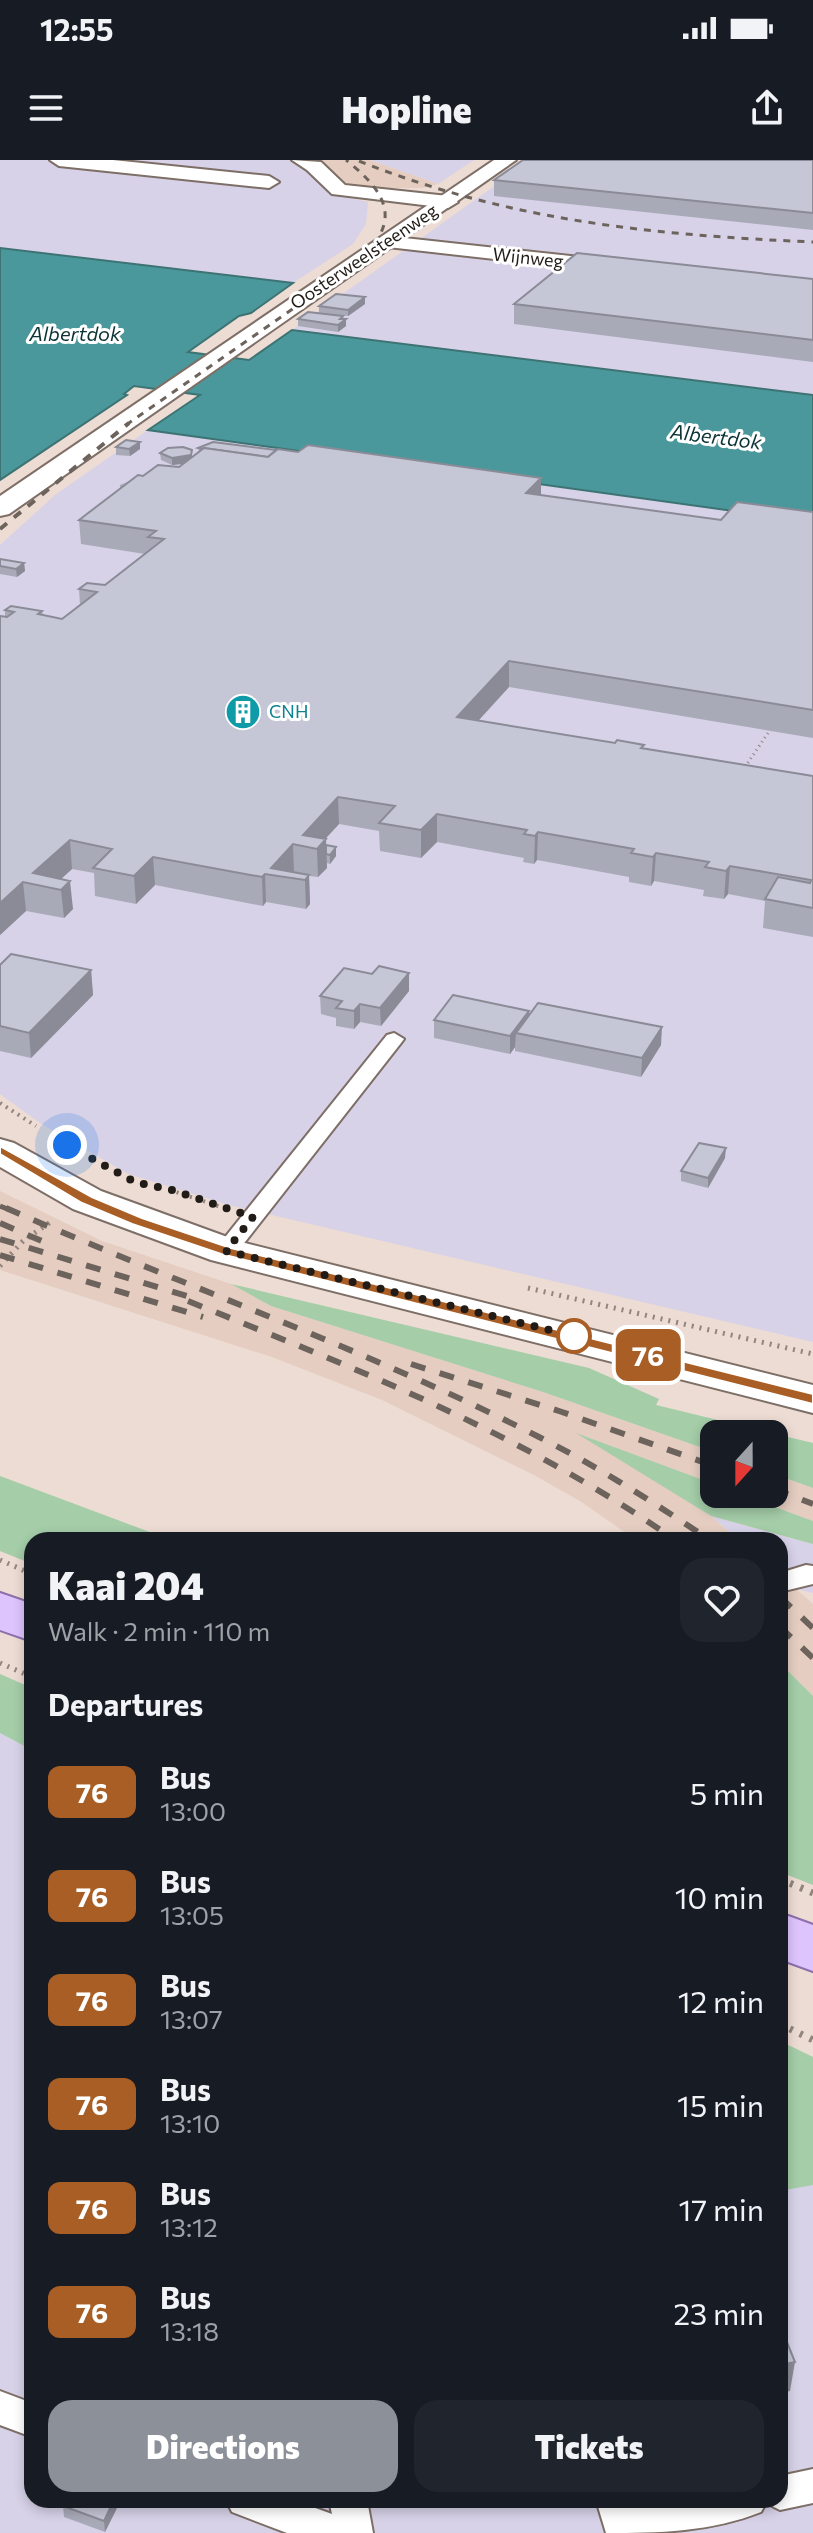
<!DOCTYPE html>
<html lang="en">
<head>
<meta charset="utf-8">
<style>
  body { margin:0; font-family:Commissioner,sans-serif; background:#20242c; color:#f1f3f6; height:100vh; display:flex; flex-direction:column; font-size:30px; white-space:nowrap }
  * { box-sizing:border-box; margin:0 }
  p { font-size:26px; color:#9ea1a6 }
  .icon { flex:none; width:44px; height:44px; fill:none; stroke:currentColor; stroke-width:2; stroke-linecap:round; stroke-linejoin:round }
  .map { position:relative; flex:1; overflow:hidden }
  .side { position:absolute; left:24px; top:1372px; width:764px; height:976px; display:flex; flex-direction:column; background:#171b24; border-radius:24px; box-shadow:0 4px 12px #0003 }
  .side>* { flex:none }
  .badge { padding:0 16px; border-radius:12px; font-size:28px; line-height:52px }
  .needle { width:52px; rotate:201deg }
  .tools { position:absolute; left:700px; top:1260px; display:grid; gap:16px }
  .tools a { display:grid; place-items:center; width:88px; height:88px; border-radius:16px; background:#171b24; box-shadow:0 4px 12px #0003; font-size:40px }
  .you { position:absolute; width:40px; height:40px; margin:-20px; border:6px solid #fff; border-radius:50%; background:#1a73e8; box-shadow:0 0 0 12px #1a73e833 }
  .map>.badge { position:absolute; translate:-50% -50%; box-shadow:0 0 0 4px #fff }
  h2 { padding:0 24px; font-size:30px; line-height:72px }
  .round { display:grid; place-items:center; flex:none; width:84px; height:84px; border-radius:24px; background:#20242c }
  .summary { display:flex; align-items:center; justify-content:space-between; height:136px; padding:0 24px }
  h1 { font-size:38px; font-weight:800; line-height:60px }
  .button { display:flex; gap:16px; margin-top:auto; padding:16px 24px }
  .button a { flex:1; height:92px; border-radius:24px; background:#8c9099; color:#fff; font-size:32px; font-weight:800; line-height:92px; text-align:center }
  .button a+a { background:#20242c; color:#f1f3f6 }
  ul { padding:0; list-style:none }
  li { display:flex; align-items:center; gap:24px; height:104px; padding:0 24px }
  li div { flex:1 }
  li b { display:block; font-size:30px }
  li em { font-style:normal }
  li .badge { min-width:88px; font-weight:700; text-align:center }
  .status { display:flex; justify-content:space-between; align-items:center; height:56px; padding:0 40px; background:#171b24; direction:ltr }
  .status svg { height:22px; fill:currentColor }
  header { display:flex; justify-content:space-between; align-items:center; height:104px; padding:0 24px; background:#171b24; font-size:36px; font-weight:800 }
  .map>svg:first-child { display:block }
  .industrial { fill:#d7d2e8 }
  .built { fill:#e5cdc1 }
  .green { fill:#a4cda8 }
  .water { fill:#4a989c; stroke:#3e7374; stroke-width:2 }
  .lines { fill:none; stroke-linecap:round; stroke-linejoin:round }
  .service-casing { stroke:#7d6e66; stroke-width:4 }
  .minor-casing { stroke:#7d6e66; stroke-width:4 }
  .secondary-casing { stroke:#7d6e66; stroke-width:4 }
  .primary-casing { stroke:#8d6fac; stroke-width:4 }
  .path-far3 { stroke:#91857e; stroke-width:3; stroke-dasharray:1 4; stroke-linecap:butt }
  .path-far2 { stroke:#91857e; stroke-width:4; stroke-dasharray:2 5; stroke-linecap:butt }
  .path-far1 { stroke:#91857e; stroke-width:5; stroke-dasharray:2 6; stroke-linecap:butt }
  .path { stroke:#91857e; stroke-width:7; stroke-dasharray:3 8; stroke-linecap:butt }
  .service { fill:#fff; fill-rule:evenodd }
  .minor { fill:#fff; fill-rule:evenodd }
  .secondary { fill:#fff; fill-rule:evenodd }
  .primary { fill:#ddc4fd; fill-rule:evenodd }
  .rail-far3 { stroke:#6d635d; stroke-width:3; stroke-dasharray:7 7; stroke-linecap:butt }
  .rail-far2 { stroke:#6d635d; stroke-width:4; stroke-dasharray:9 9; stroke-linecap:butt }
  .rail-far1 { stroke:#6d635d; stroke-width:5; stroke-dasharray:11 11; stroke-linecap:butt }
  .rail { stroke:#6d635d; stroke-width:6; stroke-dasharray:15 15; stroke-linecap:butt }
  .wall { fill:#a9aab8 }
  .shaded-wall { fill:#8a8b96 }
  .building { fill:#c5c6d6; stroke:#8a8b96; stroke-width:2 }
  .line { fill:#a85e24; stroke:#fff; stroke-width:2 }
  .walk { stroke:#221c18; stroke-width:8; stroke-dasharray:0 14.4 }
  .stop-dot { fill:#fff; stroke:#a85e24; stroke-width:4 }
  .labels { text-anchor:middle; stroke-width:6; stroke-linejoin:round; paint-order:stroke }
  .far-street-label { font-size:18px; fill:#221c18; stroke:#fff }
  .far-culture-label { font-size:18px; fill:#0d838f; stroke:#fff; text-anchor:start }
  .far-water-label { font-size:20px; font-style:italic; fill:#0c3335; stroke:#fff }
</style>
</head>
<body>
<div class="status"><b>12:55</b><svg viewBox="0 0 49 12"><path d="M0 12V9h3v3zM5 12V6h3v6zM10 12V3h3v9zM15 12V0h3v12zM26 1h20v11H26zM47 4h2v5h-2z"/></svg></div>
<header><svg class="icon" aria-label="menu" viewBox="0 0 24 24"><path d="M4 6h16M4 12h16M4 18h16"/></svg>Hopline<svg class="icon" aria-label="share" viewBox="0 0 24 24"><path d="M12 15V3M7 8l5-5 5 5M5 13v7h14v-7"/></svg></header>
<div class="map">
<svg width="813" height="2373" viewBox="0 0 813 2373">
  <rect width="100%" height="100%" fill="#eddcd3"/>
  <!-- industrial -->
  <g class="industrial">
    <polygon points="0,0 315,0 346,25 351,38 368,42 366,64 353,84 293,123 0,88"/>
    <polygon points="370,0 474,0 438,24"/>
    <polygon points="531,0 813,0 813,235 292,170"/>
    <polygon points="148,270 813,362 813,1182 229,1045 128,1014 40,963 0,934 0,385 55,335"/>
    <polygon points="711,1356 813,1384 813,1433 796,1429 780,1415 780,1380 739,1380"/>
    <polygon points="0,1573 32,1590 32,2340 780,2340 780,1980 813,1998 813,2373 0,2373"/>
  </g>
  <!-- built -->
  <g class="built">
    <polygon points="315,0 370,0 438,24 422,28 387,28 351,24 343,22"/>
    <polygon points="0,1031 102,1081 231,1124 271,1146 543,1232 714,1292 714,1324 581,1275 711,1356 738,1380 636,1380 580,1341 532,1314 382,1240 272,1197 0,1110"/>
    <polygon points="774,1314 813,1328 813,1361 740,1334 774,1334"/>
    <polygon points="780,1415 813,1444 813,1536 780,1503"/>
  </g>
  <!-- green -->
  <g class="green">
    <polygon points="231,1124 589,1208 659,1239 656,1245 813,1283 813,1328 774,1314 774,1274 714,1274 714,1292 543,1232 271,1146"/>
    <polygon points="576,1273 714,1324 714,1334 740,1334 813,1361 813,1384 711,1356"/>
    <polygon points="0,1316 171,1380 32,1380 32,1404 0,1391"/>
    <polygon points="780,1503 813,1536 813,1725 780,1712"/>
    <polygon points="0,1514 32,1528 32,1590 0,1573"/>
    <polygon points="780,1881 813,1897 813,2025 780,2031"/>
  </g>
  <!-- water -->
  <polygon class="water" points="0,88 293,123 251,153 239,156 188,192 249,200 292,170 813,235 813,362 148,270 200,235 134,226 124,234 127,235 0,320"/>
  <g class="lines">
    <defs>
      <g id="service">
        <polygon points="394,873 404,879 401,883 234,1096 218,1096 215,1091 218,1086 387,875"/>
        <polygon points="806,1405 813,1406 813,1424 780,1432 780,1413"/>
        <polygon points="0,2231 32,2243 32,2277 0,2265"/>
        <path d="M813 2309V2343L780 2350 766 2343 761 2352C711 2372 659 2373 606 2373L596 2340H634L636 2346 666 2340H780V2316Z"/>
        <polygon points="226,2340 293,2340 332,2354 329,2340 367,2340 373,2373 287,2373 232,2352"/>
      </g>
      <g id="minor">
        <polygon points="50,0 113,0 269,16 279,22 269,28 59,6"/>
        <polygon points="292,0 321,2 345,25 448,36 458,42 448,48 332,34 307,10"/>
        <polygon points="386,76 626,102 637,108 626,114 379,86 376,82"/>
        <polygon points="0,979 14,983 101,1031 241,1082 813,1225 813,1253 211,1100 73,1049 0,1007"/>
      </g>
      <polygon id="secondary" points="494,0 516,0 9,354 0,356 0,336"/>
      <g id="primary">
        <polygon points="0,1433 32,1444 32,1481 0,1470"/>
        <polygon points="780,1753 813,1765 813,1811 780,1799"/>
      </g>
    </defs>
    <!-- service casing -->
    <use href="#service" class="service-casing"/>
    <!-- minor casing -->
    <use href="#minor" class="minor-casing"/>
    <!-- secondary casing -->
    <use href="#secondary" class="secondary-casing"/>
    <!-- primary casing -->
    <use href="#primary" class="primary-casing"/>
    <!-- path-far3 -->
    <polyline class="path-far3" points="745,607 768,573"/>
    <!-- path-far2 -->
    <g class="path-far2">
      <polyline points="743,610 747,605"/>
      <polyline points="0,943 36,966"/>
      <polyline points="170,1030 221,1047"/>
    </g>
    <!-- path-far1 -->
    <g class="path-far1">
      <polyline points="0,1106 23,1081 52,1061"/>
      <polyline points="528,1128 813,1194"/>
      <polyline points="0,1400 32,1414"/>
      <polyline points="0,1503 32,1517"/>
    </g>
    <!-- path -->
    <g class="path">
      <polyline points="780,1719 813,1733"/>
      <polyline points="780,1864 813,1880"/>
    </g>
    <!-- service -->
    <use href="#service" class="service"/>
    <!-- minor -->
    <use href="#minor" class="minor"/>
    <!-- secondary -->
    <use href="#secondary" class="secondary"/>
    <!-- primary -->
    <use href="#primary" class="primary"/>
    <!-- rail-far3 -->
    <g class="rail-far3">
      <path d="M359 1C510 61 652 75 813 82"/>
      <path d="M126 265 347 111C398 69 398 41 346 0"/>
    </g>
    <!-- rail-far2 -->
    <polyline class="rail-far2" points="0,369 129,263"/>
    <!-- rail-far1 -->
    <polyline class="rail-far1" points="0,1046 10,1050"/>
    <!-- rail -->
    <g class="rail">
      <path d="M6 1048C183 1126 367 1189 539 1277 599 1307 654 1343 710 1380"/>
      <polyline points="0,1063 51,1085"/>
      <polyline points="0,1079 200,1140"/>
      <polyline points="0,1095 203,1157"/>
      <path d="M188 1141C361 1211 520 1272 675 1380"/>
      <polyline points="411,1204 562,1252 714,1306"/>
      <polyline points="774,1329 813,1344"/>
      <polyline points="780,1437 813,1468"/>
      <polyline points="780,1467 813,1498"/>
    </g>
  </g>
  <!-- wall -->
  <g class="wall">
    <polygon points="813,0 813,70 494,36 494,20"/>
    <polygon points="813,119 813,202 514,164 514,144"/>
    <polygon points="365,144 348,156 319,153 319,146"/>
    <polygon points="298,159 343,159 346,166 338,172 298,166"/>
    <polygon points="140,282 140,289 130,296 116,295 116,287"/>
    <polygon points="198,288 298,292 541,318 541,335 721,360 813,352 813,578 509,527 478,561 813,616 813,777 763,768 765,741 728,734 724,739 703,736 704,730 654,721 651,726 629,722 629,717 537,700 534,704 523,702 524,698 437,682 421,698 380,691 379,671 339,664 325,679 326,685 336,696 330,704 327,703 327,708 318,717 309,716 310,744 306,749 266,742 263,746 155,725 136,744 95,736 94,713 72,709 61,719 73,749 64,758 26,751 0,775 5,450 42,451 43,455 62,459 80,445 79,429 105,425 145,394 81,384 79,360 120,329 120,325 143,316 179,307 183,304 172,305 161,300 160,293 192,297 199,292"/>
    <polygon points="0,399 24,403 25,411 17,417 0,414"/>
    <polygon points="0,805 91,810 93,835 31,898 0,891"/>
    <polygon points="409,813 409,831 381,866 360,862 354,869 336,866 336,858 321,854 320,836 372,814"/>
    <polygon points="529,851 529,855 661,885 641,917 515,891 515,887 510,894 434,878 434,860"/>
    <polygon points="725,998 708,1028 681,1021 681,1011"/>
    <polygon points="66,2340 121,2340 105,2372 64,2357 63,2346"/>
  </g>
  <!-- shaded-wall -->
  <g class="shaded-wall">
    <polygon points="365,137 365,144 348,156 348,150"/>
    <polygon points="343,156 344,161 346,159 346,166 338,172 338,165 340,159"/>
    <polygon points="140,282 140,289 130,296 129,289"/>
    <polygon points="192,290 192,303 172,305 172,298"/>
    <polygon points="541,318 541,341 526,333"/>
    <polygon points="24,403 25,411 17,417 16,409"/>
    <polygon points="509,501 509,527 457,584 457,557"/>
    <polygon points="338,637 339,664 316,689 303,675"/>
    <polygon points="437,654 437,682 421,698 421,670"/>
    <polygon points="538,672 537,700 534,704 535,676"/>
    <polygon points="326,679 327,708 318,717 317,689"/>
    <polygon points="70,680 72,709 51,728 33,713"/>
    <polygon points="293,684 294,713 271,708"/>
    <polygon points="336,687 336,696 330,704 330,695"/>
    <polygon points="656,693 654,721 651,726 653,697"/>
    <polygon points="153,697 155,725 136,744 134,716"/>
    <polygon points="730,706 728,734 724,739 726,711"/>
    <polygon points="265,714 266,742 263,746 262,717"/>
    <polygon points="309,715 310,744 306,749 305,720"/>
    <polygon points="70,721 73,749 64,758 61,730"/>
    <polygon points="23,722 26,751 0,775 0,743"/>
    <polygon points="91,810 93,835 31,898 29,873"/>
    <polygon points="409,813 409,831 381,866 380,848"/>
    <polygon points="360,844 360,862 354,869 354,851"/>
    <polygon points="529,851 528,869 516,873 515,887 510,894 510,876"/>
    <polygon points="662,867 661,885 641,917 642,898"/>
    <polygon points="726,988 725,998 708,1028 708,1018"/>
    <polygon points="795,2202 790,2231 780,2233 780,2205"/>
    <polygon points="114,2340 121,2340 105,2372 104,2361"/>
  </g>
  <!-- building -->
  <g class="building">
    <polygon points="523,0 813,0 813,53 494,20"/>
    <polygon points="577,93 813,119 813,180 514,144"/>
    <polygon points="336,134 365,137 348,150 319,146"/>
    <polygon points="308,152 343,156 340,159 346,159 338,165 298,159"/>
    <polygon points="126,280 140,282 129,289 116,287"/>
    <polygon points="213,282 276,290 268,297 204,288 203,289 198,288"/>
    <polygon points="308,285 541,318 526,333 721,360 737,342 813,352 813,550 509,501 457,557 615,583 617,580 644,585 641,588 813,616 813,748 765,739 778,717 810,723 811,720 730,706 726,711 705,707 709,702 656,693 653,697 631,693 634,689 538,672 535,676 524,674 527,670 437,654 421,670 379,663 395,646 338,637 303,675 326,679 317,689 293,684 271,708 309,715 305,720 265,714 262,717 153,697 134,716 93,708 112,689 70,680 33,713 70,721 61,730 23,722 0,743 0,456 7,457 14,452 5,450 11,446 42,451 38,454 62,459 97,432 79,429 87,423 105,425 164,379 148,377 156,371 79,360 138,315 143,316 158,305 179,307 204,288 268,297 278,289 298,292"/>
    <polygon points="183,287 192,290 191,295 172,298 160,293 168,288"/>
    <polygon points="0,399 24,403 16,409 0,406"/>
    <polygon points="326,685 336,687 330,695 326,694"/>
    <polygon points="11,794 91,810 29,873 0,866 0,805"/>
    <polygon points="379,806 409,813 380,848 360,844 354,851 336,848 342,841 320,836 344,808 372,814"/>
    <polygon points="453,835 529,851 510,876 434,860"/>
    <polygon points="538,843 662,867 642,898 516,873"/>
    <polygon points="699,983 726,988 708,1018 681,1011"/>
    <polygon points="780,2165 795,2202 780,2205"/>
    <polygon points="66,2340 114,2340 104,2361 63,2346"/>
  </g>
  <!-- line -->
  <polygon class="line" points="0,986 92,1037 142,1058 231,1088 813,1234 813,1244 221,1094 132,1064 82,1043 0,994"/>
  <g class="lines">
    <!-- walk -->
    <polyline class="walk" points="67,985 135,1022 172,1030 253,1057 226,1091 574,1176"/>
  </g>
  <!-- icons -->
  <defs>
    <symbol id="building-disc" viewBox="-11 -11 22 22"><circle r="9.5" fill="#0f9aa8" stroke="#fff"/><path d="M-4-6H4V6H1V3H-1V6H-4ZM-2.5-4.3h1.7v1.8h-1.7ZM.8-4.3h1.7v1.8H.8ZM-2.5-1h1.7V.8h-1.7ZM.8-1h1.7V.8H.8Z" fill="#fff"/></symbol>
  </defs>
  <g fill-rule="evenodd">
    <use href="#building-disc" x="223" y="532" width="40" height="40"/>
  </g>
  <!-- markers -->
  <circle class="stop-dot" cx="574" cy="1176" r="16"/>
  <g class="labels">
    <!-- far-street labels -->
    <g class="far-street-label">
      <text transform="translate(364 97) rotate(-34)" y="6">Oosterweelsteenweg</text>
      <text transform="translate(528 98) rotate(6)" y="6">Wijnweg</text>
    </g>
    <!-- far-culture labels -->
    <g class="far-culture-label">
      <text x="269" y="558">CNH</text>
    </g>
    <!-- far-water labels -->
    <g class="far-water-label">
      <text x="75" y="181">Albertdok</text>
      <text transform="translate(716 277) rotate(7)" y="7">Albertdok</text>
    </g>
  </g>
</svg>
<div class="tools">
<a><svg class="needle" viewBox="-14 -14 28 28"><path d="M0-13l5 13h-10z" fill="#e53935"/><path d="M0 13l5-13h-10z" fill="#9ea1a6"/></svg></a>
</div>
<div class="you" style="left:67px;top:985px"></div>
<b class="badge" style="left:648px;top:1195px;background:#a85e24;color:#fff">76</b>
<section class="side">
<div class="summary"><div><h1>Kaai 204</h1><p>Walk · 2 min · 110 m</p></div><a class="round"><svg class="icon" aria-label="heart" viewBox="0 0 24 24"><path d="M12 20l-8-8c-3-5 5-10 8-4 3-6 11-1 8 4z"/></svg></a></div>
<h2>Departures</h2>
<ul>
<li><span class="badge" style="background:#a85e24;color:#fff">76</span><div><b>Bus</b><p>13:00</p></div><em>5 min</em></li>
<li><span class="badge" style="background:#a85e24;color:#fff">76</span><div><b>Bus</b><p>13:05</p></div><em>10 min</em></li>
<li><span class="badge" style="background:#a85e24;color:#fff">76</span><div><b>Bus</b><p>13:07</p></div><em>12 min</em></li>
<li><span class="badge" style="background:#a85e24;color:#fff">76</span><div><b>Bus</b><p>13:10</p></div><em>15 min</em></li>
<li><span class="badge" style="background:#a85e24;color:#fff">76</span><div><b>Bus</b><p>13:12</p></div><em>17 min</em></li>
<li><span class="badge" style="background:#a85e24;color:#fff">76</span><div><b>Bus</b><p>13:18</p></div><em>23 min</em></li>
</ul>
<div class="button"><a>Directions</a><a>Tickets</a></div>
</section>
</div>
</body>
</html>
